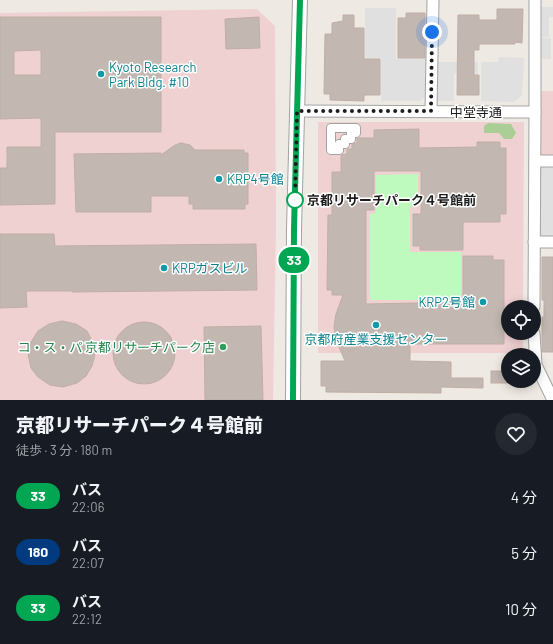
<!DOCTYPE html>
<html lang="ja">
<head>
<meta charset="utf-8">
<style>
  body { margin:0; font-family:Barlow,"Noto Sans JP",sans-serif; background:#242831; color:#f1f3f6; height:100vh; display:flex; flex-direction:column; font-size:15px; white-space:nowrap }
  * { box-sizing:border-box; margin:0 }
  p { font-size:13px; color:#9ea1a6 }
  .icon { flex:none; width:22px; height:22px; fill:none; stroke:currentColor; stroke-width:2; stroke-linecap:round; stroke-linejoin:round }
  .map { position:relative; height:400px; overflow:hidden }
  .side { display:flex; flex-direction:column; background:#171b24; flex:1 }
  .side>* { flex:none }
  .badge { padding:0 8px; border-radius:13px; font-size:14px; line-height:26px }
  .tools { position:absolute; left:501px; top:300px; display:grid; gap:8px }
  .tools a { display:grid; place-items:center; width:40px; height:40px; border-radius:50%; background:#171b24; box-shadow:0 2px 10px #0003; font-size:20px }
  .you { position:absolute; width:20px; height:20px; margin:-10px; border:3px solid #fff; border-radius:50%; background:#1a73e8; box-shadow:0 0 0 6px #1a73e833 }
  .map>.badge { position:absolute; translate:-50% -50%; box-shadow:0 0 0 2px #fff }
  .round { display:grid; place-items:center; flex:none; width:42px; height:42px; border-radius:21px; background:#242831 }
  .summary { display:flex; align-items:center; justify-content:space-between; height:68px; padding:0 16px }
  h1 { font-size:19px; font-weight:800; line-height:30px }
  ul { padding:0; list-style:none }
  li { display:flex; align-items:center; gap:12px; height:56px; padding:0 16px }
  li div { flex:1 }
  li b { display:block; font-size:15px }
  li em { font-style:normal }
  li .badge { min-width:44px; font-weight:700; text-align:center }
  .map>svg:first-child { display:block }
  .commercial { fill:#efd1d2 }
  .forest { fill:#abce96 }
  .park { fill:#bef9be }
  .parking { fill:#e0e0e0 }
  .building { fill:#c2b8b1; stroke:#c0aea4; fill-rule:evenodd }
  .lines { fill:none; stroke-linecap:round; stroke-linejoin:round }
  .pedestrian-casing { stroke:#a3a3a3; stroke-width:10 }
  .minor-casing { stroke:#a3a3a3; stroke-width:13 }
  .tertiary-casing { stroke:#a3a3a3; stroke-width:16 }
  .pedestrian { stroke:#fff; stroke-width:8 }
  .minor { stroke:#fff; stroke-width:11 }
  .tertiary { stroke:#fff; stroke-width:14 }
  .line-casing { stroke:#fff; stroke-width:9 }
  .line { stroke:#00a651; stroke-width:6 }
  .walk { stroke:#1c1c1c; stroke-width:4; stroke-dasharray:0 7.2 }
  .culture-dot { fill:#0f9aa8; stroke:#fff; stroke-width:1.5 }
  .stop-dot { fill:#fff; stroke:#00a651; stroke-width:2 }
  .leisure-dot { fill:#2e9e5b; stroke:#fff; stroke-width:1.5 }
  .labels { text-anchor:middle; stroke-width:3; stroke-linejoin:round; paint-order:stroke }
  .culture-label { font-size:13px; fill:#0d838f; stroke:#fff; text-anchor:start }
  .street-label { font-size:13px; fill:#1c1c1c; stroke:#fff }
  .stop-label { font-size:13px; font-weight:bold; fill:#1c1c1c; stroke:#fff; text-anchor:start }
  .leisure-label { font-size:13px; fill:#27864d; stroke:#fff; text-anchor:end }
</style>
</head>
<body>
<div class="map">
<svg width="553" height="400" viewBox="0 0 553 400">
  <rect width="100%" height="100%" fill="#eee9e2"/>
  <!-- commercial -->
  <g class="commercial">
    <polygon points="257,9 275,26 276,226 273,400 0,400 0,13"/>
    <polygon points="539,91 553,91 553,238 538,238"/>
    <polygon points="318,122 524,122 523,307 508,307 508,333 523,333 523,353 318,353"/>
  </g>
  <!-- forest -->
  <polygon class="forest" points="488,123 511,124 516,133 512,139 504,139 499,133 484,133 484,126"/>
  <!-- park -->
  <polygon class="park" points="418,174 418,206 410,207 410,252 461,252 461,300 370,300 370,214 376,213 376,175"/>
  <!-- parking -->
  <g class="parking">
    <polygon points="540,7 553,7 553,17 549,17 549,37 540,37"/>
    <polygon points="365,8 396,8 396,59 425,59 425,96 420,101 381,101 381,58 365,58"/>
    <rect x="539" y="38" width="12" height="21"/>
    <polygon points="499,57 524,58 522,95 514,102 481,101 481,62 498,62"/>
    <polygon points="436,62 478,62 478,74 454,74 454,101 436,101"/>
    <rect x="541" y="166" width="12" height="70"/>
  </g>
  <!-- building -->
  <g class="building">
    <polygon points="497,9 523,9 522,43 515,42 515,44 479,44 479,50 474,50 474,75 479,75 479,95 457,95 458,15 479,15 479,20 497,20"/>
    <polygon points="406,13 425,13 425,58 398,58 398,18 406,18"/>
    <polygon points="343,15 354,15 354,28 364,28 364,59 380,59 380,95 364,95 364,101 330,100 330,94 324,94 325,34 332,34 332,23 343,21"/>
    <path d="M0 17H161V132H55V204L0 205V168H7V147H41V118L0 119ZM41 50V75H14V51Z"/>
    <polygon points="259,17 260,48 226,49 225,19"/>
    <polygon points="419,129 419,148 477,147 477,142 500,142 500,148 506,148 506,214 500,214 500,222 463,222 463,250 420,250 420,246 413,246 413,214 421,214 421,171 374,171 374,210 366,210 366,304 463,302 463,256 493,256 493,260 504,260 504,344 410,344 410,361 451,362 451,378 483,378 483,388 441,387 441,393 326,392 326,386 321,386 321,361 345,361 336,340 334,327 336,314 343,295 332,295 332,290 327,290 328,215 332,215 332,172 341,172 341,155 347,154 347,149 352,149 352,144 357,143 357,138 374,138 374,130"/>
    <polygon points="181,143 190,145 195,150 244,150 244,153 248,153 248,204 245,204 245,209 193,209 193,204 189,204 189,196 151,196 151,212 76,212 74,154 161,153 161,155 175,145"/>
    <polygon points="0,234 54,234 55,246 256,244 257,290 72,292 72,291 26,291 27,307 0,308"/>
    <polygon points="542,257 553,257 553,352 542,352 542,317 544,317 544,300 542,300"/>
    <polygon points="62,321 76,324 87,331 93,343 95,355 92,366 86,376 77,383 63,387 50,385 38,377 31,368 28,354 31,342 38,331 49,324"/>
    <circle cx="144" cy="353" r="31"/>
    <polygon points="261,326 263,400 205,400 204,327"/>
    <rect x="491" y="371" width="17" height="12"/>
  </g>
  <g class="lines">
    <defs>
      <polygon id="pedestrian" points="331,128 356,128 356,133 351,133 351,139 345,139 345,144 339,144 339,150 331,150"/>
      <g id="minor">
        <polyline points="297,111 535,112"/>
        <polyline points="431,111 433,0"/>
        <polyline points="535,161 553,161"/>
        <polyline points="534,242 553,242"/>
        <polyline points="534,307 535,112 535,0"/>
        <polyline points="534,333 536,365 553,400"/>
      </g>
      <polyline id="tertiary" points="293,400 294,229 300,0"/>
    </defs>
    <!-- pedestrian casing -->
    <use href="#pedestrian" class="pedestrian-casing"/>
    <!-- minor casing -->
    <use href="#minor" class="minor-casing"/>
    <!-- tertiary casing -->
    <use href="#tertiary" class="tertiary-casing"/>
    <!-- pedestrian -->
    <use href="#pedestrian" class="pedestrian"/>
    <!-- minor -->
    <use href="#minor" class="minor"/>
    <!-- tertiary -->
    <use href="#tertiary" class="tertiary"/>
  </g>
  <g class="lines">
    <defs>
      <polyline id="line" points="293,400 294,229 300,0"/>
    </defs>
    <!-- line casing -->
    <use href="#line" class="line-casing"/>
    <!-- line -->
    <use href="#line" class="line"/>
    <!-- walk -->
    <polyline class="walk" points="295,200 297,111 431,111 432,32"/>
  </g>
  <!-- markers -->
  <g class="culture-dot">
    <circle cx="101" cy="74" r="4"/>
    <circle cx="219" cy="179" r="4"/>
    <circle cx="164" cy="268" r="4"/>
    <circle cx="483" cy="302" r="4"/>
    <circle cx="376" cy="325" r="4"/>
  </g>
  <circle class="stop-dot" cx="295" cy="200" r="8"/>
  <circle class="leisure-dot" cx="223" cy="347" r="4"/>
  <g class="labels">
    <!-- culture labels -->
    <g class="culture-label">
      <text x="109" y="72">Kyoto Research<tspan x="109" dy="15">Park Bldg. #10</tspan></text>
      <text x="227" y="184">KRP4号館</text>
      <text x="172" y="273">KRPガスビル</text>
      <text x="475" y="307" text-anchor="end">KRP2号館</text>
      <text x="376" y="344" text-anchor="middle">京都府産業支援センター</text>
    </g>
    <!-- street labels -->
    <g class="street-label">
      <text x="476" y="117">中堂寺通</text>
    </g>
    <!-- stop labels -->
    <g class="stop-label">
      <text x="307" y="205">京都リサーチパーク４号館前</text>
    </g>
    <!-- leisure labels -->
    <g class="leisure-label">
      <text x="215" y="352">コ・ス・パ 京都リサーチパーク店</text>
    </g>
  </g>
</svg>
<div class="tools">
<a><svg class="icon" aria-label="locate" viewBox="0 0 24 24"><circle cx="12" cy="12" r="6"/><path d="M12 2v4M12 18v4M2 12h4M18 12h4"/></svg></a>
<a><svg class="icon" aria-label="layers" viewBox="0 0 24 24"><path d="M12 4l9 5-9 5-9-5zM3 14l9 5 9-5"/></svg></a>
</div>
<div class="you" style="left:432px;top:32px"></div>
<b class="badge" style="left:294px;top:260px;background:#00a651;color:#fff">33</b>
</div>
<section class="side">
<div class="summary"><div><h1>京都リサーチパーク４号館前</h1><p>徒歩 · 3 分 · 180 m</p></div><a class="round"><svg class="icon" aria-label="heart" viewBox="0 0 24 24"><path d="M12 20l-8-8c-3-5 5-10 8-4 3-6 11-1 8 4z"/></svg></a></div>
<ul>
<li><span class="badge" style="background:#00a651;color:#fff">33</span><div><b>バス</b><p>22:06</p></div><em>4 分</em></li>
<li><span class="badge" style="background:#003b80;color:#fff">180</span><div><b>バス</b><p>22:07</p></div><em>5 分</em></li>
<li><span class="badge" style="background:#00a651;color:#fff">33</span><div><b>バス</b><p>22:12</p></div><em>10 分</em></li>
</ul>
</section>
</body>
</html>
